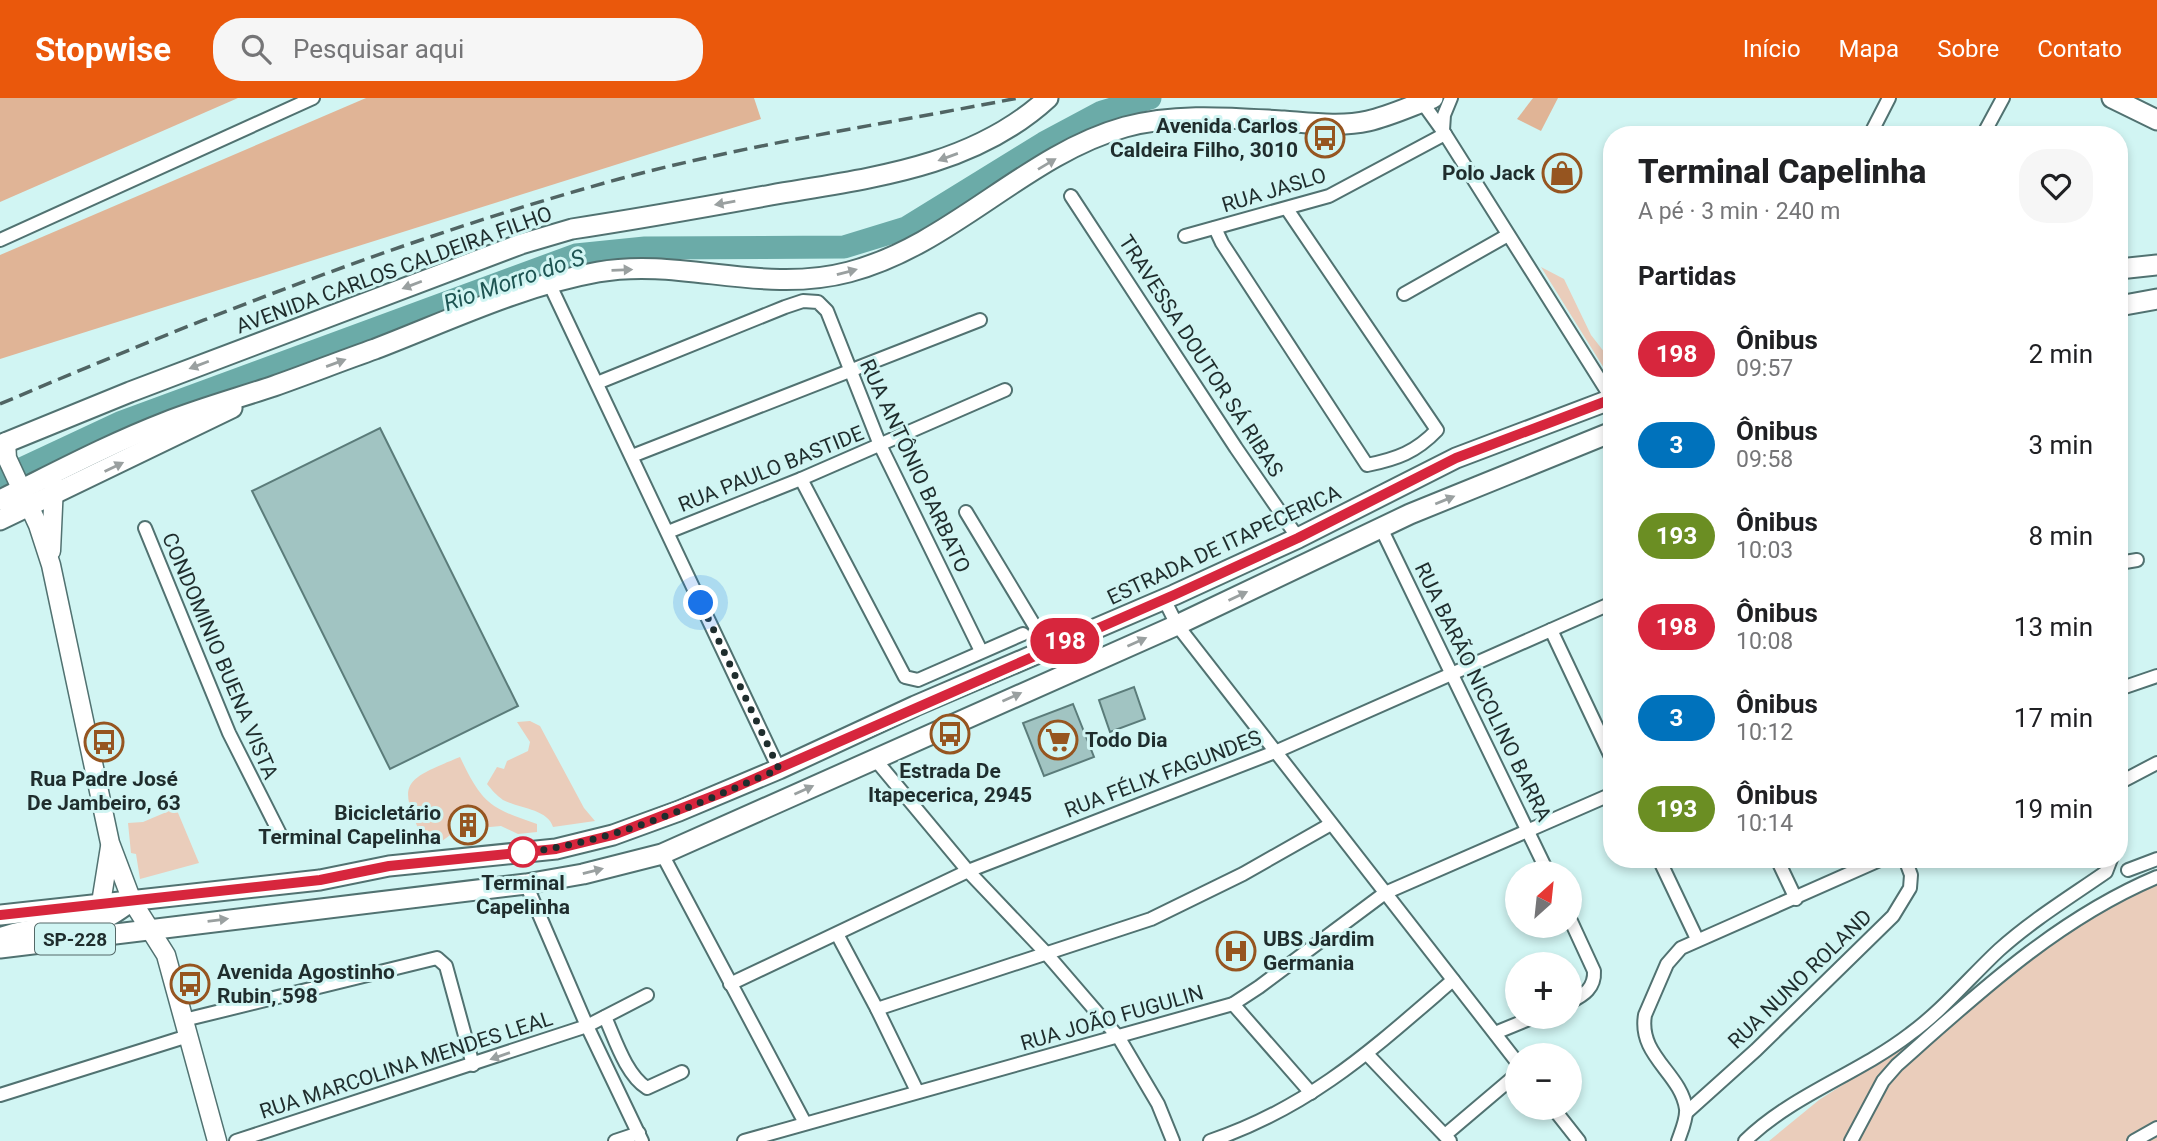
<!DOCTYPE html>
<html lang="pt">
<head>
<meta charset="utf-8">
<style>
  body { margin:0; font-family:Roboto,sans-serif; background:#f6f6f6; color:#202124; height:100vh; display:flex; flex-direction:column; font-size:26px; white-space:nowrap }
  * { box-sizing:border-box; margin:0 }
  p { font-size:23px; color:#757577 }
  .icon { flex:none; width:38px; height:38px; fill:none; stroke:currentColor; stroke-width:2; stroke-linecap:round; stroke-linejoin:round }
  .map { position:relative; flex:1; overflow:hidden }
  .sheet { position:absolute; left:1603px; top:28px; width:525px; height:742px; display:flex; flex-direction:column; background:#fff; border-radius:28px; box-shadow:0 4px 10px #0003 }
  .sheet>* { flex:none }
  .badge { padding:0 14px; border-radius:23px; font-size:24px; line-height:46px }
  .needle { width:46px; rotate:27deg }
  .controls { position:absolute; left:1505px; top:763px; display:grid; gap:14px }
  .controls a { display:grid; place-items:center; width:77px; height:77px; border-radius:50%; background:#fff; box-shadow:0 4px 10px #0003; font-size:35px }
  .you { position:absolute; width:35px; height:35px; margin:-18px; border:5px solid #fff; border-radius:50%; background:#1a73e8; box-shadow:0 0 0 10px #1a73e833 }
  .map>.badge { position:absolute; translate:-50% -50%; box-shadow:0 0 0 4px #fff }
  h2 { padding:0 35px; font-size:26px; line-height:63px }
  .round { display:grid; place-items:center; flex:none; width:74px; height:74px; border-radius:28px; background:#f6f6f6 }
  .head { display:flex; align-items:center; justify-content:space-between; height:119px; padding:0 35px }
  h1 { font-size:33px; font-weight:800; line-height:52px }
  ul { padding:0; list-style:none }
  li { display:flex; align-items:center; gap:21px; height:91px; padding:0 35px }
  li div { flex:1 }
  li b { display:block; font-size:26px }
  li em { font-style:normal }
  li .badge { min-width:77px; font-weight:700; text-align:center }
  header { display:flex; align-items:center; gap:42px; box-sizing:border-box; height:98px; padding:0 35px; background:#ea580c; color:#fff }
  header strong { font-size:33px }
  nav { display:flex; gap:38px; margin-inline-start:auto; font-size:24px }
  .search { width:490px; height:63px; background:#f6f6f6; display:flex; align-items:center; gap:18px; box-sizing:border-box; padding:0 24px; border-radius:28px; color:#757577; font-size:26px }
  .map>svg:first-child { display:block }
  .green { fill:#eacdbb }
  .forest { fill:#e0b496 }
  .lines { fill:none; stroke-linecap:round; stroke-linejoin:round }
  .river { stroke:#6baba8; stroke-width:23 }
  .building { fill:#a1c4c2; stroke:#5b7c7a; stroke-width:2 }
  .street-casing { stroke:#517271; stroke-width:16 }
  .secondary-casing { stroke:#517271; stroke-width:21 }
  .primary-casing { stroke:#517271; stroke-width:23 }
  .street { stroke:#fff; stroke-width:12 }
  .secondary { stroke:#fff; stroke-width:18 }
  .primary { stroke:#fff; stroke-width:19 }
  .rail { stroke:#506463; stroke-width:3.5; stroke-dasharray:14 7; stroke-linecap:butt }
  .oneway { fill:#9aa0a0 }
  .line-casing { stroke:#fff; stroke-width:16 }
  .line { stroke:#d7263d; stroke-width:10 }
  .walk { stroke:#1f2d2d; stroke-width:7; stroke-dasharray:0 12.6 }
  .stop-dot { fill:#fff; stroke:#d7263d; stroke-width:3.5 }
  .labels { text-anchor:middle; stroke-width:6; stroke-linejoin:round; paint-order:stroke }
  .shield { fill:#d1f5f3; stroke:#546968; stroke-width:2 }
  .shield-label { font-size:19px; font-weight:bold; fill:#1f2d2d }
  .poi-label { font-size:21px; font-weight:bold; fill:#1f2d2d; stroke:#d1f5f3; text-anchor:end }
  .street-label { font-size:21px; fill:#1f2d2d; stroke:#d1f5f3 }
  .stop-label { font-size:21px; font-weight:bold; fill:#1f2d2d; stroke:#d1f5f3 }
  .water-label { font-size:23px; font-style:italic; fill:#1e5553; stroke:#d1f5f3 }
</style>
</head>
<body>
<header>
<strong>Stopwise</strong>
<div class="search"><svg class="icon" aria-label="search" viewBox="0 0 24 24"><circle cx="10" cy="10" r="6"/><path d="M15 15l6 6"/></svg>Pesquisar aqui</div>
<nav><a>Início</a><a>Mapa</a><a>Sobre</a><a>Contato</a></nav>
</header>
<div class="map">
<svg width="2157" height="1043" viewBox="0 0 2157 1043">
  <rect width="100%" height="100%" fill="#d1f5f3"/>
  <!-- green -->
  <g class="green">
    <polygon points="1541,169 1564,181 1591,237 1612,264 1612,283"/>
    <path d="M530 623 540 628 584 710 595 723 553 729C548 711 518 710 503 702 496 697 492 692 487 686L497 669 504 671 507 663 528 653 530 644 517 624Z"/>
    <path d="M460 659C482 705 489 710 537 726V734L518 736 501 728 457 732 438 746H425C398 685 399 684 460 659Z"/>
    <polygon points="176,710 199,765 140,781 136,756 131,755 128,725 143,724"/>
    <polygon points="2157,782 2157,1043 1769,1043 1819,1002 1925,934 2070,823"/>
  </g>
  <!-- forest -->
  <g class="forest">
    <polygon points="0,0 238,0 0,104"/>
    <polygon points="366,0 754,0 761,21 0,261 0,157"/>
    <polygon points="1533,0 1558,0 1541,33 1517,21"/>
  </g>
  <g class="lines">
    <!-- river -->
    <polyline class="river" points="0,381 122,324 576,157 645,150 844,149 906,130 1044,45 1102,14 1150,0"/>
  </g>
  <!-- building -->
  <g class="building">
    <polygon points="380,330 518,608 390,671 252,393"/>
    <polygon points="1134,589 1145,621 1110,634 1099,602"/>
    <polygon points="1073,606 1094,659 1044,678 1023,625"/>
    <polygon points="481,719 483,731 455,735 453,724"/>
  </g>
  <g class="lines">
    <defs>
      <g id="street">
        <polyline points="1422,4 1445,36 1612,301"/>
        <polyline points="1443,32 1444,17 1451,0"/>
        <polyline points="1870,37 1889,0"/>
        <polyline points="1983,37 2003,0"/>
        <polyline points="1071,98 1236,350 1298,440"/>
        <path d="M1215 130 1222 145 1367 367C1397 361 1416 354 1437 332L1287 111"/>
        <polyline points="1185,138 1329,98 1445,36"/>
        <polyline points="0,142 313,0"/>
        <polyline points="549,185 779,671"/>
        <polyline points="1404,196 1508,137"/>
        <polyline points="597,285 785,209 803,203 818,204 827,213 880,347 981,553"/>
        <polyline points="632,358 980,222"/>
        <polyline points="801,381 905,579 918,582 1023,536"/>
        <polyline points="966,414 1048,550"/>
        <polyline points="145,430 229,635 281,738"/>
        <polyline points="1381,430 1548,775"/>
        <polyline points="668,434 801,381 1005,292"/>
        <polyline points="2119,465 2137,462"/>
        <polyline points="1164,501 1177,527 1517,964"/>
        <polyline points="1551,532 1612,661"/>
        <polyline points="2119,591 2157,578"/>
        <polyline points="874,660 968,773 1045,854 1119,940 1158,1006 1173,1043"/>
        <polyline points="2119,685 2157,665"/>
        <polyline points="662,756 805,1025"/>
        <polyline points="1659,761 1697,841"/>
        <polyline points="1777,761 1796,801"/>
        <polyline points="2128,772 2157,761"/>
        <polyline points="526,786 587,928 642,1043"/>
        <path d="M1570 821 1594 873C1595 890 1584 897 1570 904"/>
        <polyline points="837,836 877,911 917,993"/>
        <polyline points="730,886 968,773 1275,654 1612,505"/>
        <polyline points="1233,906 1311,995"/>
        <polyline points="877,911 1151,821 1243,776 1331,726"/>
        <path d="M605 919C615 941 626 977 647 990L682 974"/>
        <polyline points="184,922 437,860 446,868 473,967"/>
        <polyline points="1495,935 1534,919"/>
        <polyline points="1367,956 1450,1043"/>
        <polyline points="0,997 188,938"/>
        <polyline points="1553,1010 1579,1043"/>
        <polyline points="1687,1014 1756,952 1893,818 1910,790 1911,777 1905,761"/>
        <polyline points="1445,1037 1517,976"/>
        <polyline points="236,1043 587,928 647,897"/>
        <polyline points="615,1043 639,1035"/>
        <polyline points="744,1043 1233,906 1259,889 1385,795 1612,696"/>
        <path d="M1210 1043C1311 1009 1374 950 1453 882"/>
        <path d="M1678 1043C1681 1034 1687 1021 1686 1011 1681 975 1638 958 1645 917L1667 866 1681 850 1882 761"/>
        <path d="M1745 1043C1792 997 1858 976 1910 936 1943 912 1969 880 1999 852 2031 823 2070 799 2106 774L2111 761"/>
        <path d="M1851 1043 1883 983 1897 967C1977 896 2057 821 2157 779"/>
        <polyline points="2134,1043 2157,1030"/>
      </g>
      <g id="secondary">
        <polyline points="6,344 7,360 38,427 51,467 110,745 132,803 166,857 217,1043"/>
        <polyline points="51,453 54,387"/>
        <polyline points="101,805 110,749"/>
      </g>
      <g id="primary">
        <polyline points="2112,0 2157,22"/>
        <polyline points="2119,171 2157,167"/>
        <polyline points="2119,208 2157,201"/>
        <path d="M0 347 130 294 521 146 572 131C638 121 705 109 771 97 869 80 972 70 1048 0"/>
        <path d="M0 402C55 375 109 346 166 324 202 310 238 300 274 288 308 276 341 263 375 251 448 223 520 188 598 174 681 159 762 197 849 174 952 147 1025 57 1125 29 1177 15 1230 20 1284 23 1311 25 1342 29 1368 23 1390 18 1411 8 1433 0"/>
        <polyline points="0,422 232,310"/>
        <polyline points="0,817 320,782 389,768 556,751 613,737 679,713 779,671 915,608 1174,497 1298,440 1456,360 1612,301"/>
        <path d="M0 840C34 826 75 833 109 818 117 814 124 808 132 803"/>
        <polyline points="0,850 526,786 583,776 662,756 1177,527 1410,416 1612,334"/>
      </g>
    </defs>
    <!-- street casing -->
    <use href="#street" class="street-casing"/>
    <!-- secondary casing -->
    <use href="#secondary" class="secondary-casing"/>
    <!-- primary casing -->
    <use href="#primary" class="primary-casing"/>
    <!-- street -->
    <use href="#street" class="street"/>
    <!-- secondary -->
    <use href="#secondary" class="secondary"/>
    <!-- primary -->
    <use href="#primary" class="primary"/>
    <!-- rail -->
    <path class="rail" d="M0 306C202 220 407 139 619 81 749 46 885 26 1018 0"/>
  </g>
  <!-- one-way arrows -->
  <defs><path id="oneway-solid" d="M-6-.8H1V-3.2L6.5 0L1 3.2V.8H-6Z" transform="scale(1.75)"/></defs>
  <g class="oneway">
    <use href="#oneway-solid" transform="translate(948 59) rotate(160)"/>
    <use href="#oneway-solid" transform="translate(1047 66) rotate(-31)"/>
    <use href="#oneway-solid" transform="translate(725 105) rotate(170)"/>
    <use href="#oneway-solid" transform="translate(622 172) rotate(-2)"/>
    <use href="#oneway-solid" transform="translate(847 174) rotate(-15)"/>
    <use href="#oneway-solid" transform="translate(412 187) rotate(159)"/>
    <use href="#oneway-solid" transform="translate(336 265) rotate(-20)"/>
    <use href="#oneway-solid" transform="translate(199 267) rotate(159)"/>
    <use href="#oneway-solid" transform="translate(114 369) rotate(-26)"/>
    <use href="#oneway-solid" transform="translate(1445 402) rotate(-22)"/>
    <use href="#oneway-solid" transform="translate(1238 498) rotate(-25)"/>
    <use href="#oneway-solid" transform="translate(1137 544) rotate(-24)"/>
    <use href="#oneway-solid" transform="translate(1012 599) rotate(-24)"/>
    <use href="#oneway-solid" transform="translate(804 692) rotate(-24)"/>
    <use href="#oneway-solid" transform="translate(593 773) rotate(-14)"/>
    <use href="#oneway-solid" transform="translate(218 822) rotate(-7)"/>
    <use href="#oneway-solid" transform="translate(500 958) rotate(161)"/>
  </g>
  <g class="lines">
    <defs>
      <polyline id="line" points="0,817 320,782 389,768 556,751 613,737 729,692 1174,497 1298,440 1456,360 1612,301"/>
    </defs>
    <!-- line casing -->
    <use href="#line" class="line-casing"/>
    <!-- line -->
    <use href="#line" class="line"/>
    <!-- walk -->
    <path class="walk" d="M523 754 521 755C614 744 693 708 779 671L701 505"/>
  </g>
  <!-- icons -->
  <defs>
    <symbol id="bus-ring" viewBox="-11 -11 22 22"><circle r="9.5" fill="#d1f5f3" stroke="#965520" stroke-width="1.5"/><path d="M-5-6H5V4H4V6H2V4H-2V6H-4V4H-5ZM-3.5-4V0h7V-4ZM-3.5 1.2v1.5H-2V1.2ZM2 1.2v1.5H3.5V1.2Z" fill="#965520"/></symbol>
    <symbol id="shop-ring" viewBox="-11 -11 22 22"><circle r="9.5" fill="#d1f5f3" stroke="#965520" stroke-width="1.5"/><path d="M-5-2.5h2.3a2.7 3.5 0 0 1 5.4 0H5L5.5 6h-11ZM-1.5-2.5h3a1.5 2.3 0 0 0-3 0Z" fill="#965520"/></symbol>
    <symbol id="supermarket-ring" viewBox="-11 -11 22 22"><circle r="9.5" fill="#d1f5f3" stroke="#965520" stroke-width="1.5"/><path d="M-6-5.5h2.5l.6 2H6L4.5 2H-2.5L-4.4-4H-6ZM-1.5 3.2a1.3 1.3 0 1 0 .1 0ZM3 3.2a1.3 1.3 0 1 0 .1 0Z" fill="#965520"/></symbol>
    <symbol id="building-ring" viewBox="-11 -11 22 22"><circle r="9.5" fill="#d1f5f3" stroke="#965520" stroke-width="1.5"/><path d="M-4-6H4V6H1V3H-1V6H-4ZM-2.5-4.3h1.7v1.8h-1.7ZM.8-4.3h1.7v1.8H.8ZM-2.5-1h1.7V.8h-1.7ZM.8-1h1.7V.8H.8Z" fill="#965520"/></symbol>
    <symbol id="hospital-ring" viewBox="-11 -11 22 22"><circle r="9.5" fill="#d1f5f3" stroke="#965520" stroke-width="1.5"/><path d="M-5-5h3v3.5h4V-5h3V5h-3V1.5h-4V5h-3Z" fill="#965520"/></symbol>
  </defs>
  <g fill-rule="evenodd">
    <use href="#bus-ring" x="1303" y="18" width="44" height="44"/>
    <use href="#shop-ring" x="1540" y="53" width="44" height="44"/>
    <use href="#bus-ring" x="928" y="614" width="44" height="44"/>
    <use href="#supermarket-ring" x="1036" y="620" width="44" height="44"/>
    <use href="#bus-ring" x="82" y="622" width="44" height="44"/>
    <use href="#building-ring" x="446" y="705" width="44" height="44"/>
    <use href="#hospital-ring" x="1214" y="831" width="44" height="44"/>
    <use href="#bus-ring" x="168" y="864" width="44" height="44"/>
  </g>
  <!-- markers -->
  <circle class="stop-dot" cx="523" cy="754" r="14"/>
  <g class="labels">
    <!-- shield labels -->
    <rect class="shield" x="35" y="825.5" width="80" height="31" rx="5"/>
    <g class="shield-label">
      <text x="75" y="848">SP-228</text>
    </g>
    <!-- poi labels -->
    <g class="poi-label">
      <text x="1298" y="35">Avenida Carlos<tspan x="1298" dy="24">Caldeira Filho, 3010</tspan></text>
      <text x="1535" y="82">Polo Jack</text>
      <text x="1085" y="649" text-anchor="start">Todo Dia</text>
      <text x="950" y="680" text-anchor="middle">Estrada De<tspan x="950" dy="24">Itapecerica, 2945</tspan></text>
      <text x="104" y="688" text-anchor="middle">Rua Padre José<tspan x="104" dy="24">De Jambeiro, 63</tspan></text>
      <text x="441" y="722">Bicicletário<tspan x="441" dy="24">Terminal Capelinha</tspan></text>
      <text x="1263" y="848" text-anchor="start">UBS Jardim<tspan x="1263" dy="24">Germania</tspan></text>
      <text x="217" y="881" text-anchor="start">Avenida Agostinho<tspan x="217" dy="24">Rubin, 598</tspan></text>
    </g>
    <!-- street labels -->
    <g class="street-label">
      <text transform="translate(1274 92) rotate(-17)" y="7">RUA JASLO</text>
      <text transform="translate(394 172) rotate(-20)" y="7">AVENIDA CARLOS CALDEIRA FILHO</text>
      <text transform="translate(1201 258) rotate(57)" y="7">TRAVESSA DOUTOR SÁ RIBAS</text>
      <text transform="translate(915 368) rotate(65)" y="7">RUA ANTÔNIO BARBATO</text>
      <text transform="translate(771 371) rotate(-22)" y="7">RUA PAULO BASTIDE</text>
      <text transform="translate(1224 447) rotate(-25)" y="7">ESTRADA DE ITAPECERICA</text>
      <text transform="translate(220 558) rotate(67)" y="7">CONDOMINIO BUENA VISTA</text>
      <text transform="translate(1483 594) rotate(64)" y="7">RUA BARÃO NICOLINO BARRA</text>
      <text transform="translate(1163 676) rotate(-21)" y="7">RUA FÉLIX FAGUNDES</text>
      <text transform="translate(1800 881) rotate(-44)" y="7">RUA NUNO ROLAND</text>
      <text transform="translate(1112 920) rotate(-16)" y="7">RUA JOÃO FUGULIN</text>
      <text transform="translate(406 967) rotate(-18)" y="7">RUA MARCOLINA MENDES LEAL</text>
    </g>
    <!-- stop labels -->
    <g class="stop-label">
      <text x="523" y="792">Terminal<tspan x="523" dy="24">Capelinha</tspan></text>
    </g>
    <!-- water labels -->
    <g class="water-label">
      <text transform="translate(514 182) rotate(-19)" y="8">Rio Morro do S</text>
    </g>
  </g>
</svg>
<div class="controls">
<a><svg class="needle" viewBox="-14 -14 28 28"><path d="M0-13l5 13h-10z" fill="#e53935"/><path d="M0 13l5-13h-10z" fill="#757577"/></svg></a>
<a>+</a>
<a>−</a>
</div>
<div class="you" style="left:701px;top:505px"></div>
<b class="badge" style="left:1065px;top:543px;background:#d7263d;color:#fff">198</b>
<section class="sheet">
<div class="head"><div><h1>Terminal Capelinha</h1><p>A pé · 3 min · 240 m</p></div><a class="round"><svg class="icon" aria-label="heart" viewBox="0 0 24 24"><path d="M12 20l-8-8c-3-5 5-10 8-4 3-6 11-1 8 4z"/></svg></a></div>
<h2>Partidas</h2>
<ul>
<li><span class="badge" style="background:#d7263d;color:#fff">198</span><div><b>Ônibus</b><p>09:57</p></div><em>2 min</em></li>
<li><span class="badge" style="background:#0072bc;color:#fff">3</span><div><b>Ônibus</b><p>09:58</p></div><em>3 min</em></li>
<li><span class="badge" style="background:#6b8e23;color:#fff">193</span><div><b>Ônibus</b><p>10:03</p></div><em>8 min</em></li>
<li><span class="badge" style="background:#d7263d;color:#fff">198</span><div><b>Ônibus</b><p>10:08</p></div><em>13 min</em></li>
<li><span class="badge" style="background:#0072bc;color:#fff">3</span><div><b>Ônibus</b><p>10:12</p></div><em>17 min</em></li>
<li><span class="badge" style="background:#6b8e23;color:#fff">193</span><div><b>Ônibus</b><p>10:14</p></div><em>19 min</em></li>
</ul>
</section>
</div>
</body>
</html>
